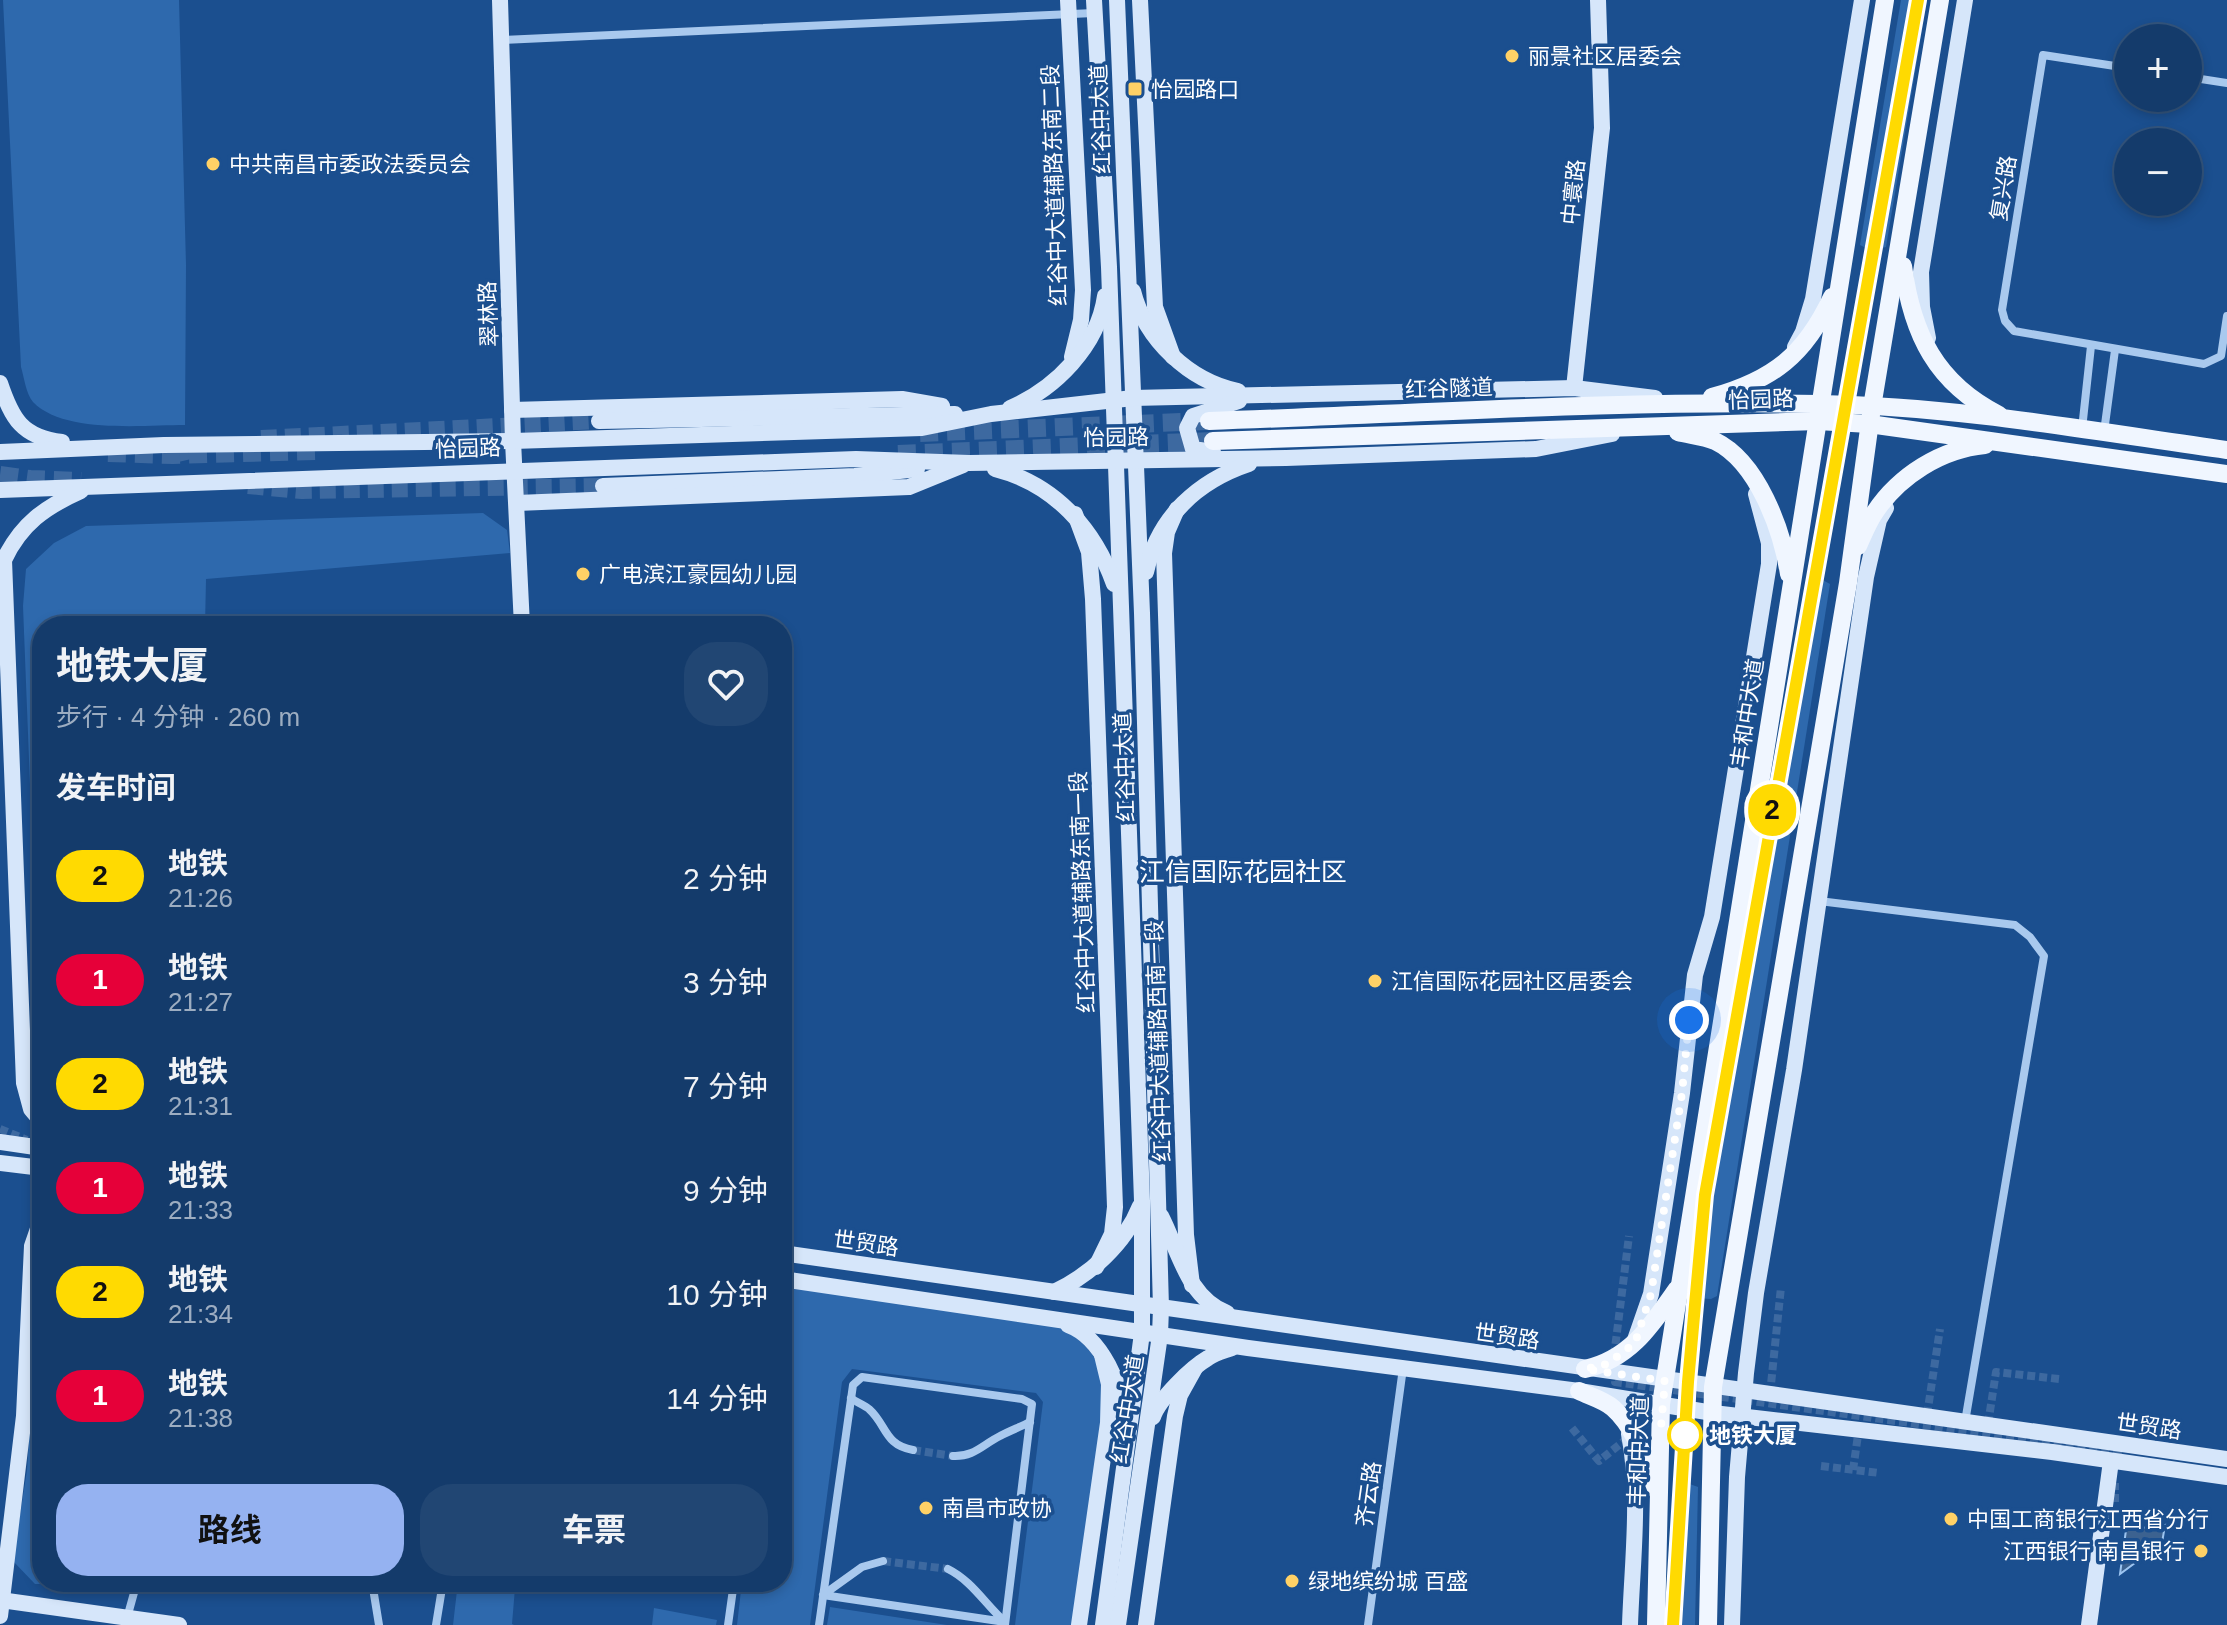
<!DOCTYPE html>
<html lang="zh">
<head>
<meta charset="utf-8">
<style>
  body { margin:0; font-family:Arial,"Noto Sans SC",sans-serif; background:#214673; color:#f1f3f6; height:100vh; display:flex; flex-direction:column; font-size:30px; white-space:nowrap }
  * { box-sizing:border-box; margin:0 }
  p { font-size:26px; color:#9dadc1 }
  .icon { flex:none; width:44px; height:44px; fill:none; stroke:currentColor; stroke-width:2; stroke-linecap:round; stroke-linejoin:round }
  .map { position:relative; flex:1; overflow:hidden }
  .side { position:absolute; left:32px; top:616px; width:760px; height:976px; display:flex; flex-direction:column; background:#143b6b; border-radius:32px; box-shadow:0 4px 12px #0003,0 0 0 2px #33557e }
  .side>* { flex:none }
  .badge { padding:0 16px; border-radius:26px; font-size:28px; line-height:52px }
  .buttons { position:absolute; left:2114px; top:24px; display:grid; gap:16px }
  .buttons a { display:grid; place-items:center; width:88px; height:88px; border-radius:50%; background:#143b6b; box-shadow:0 4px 12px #0003,0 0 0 2px #33557e; font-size:40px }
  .you { position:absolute; width:40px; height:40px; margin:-20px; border:6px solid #fff; border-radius:50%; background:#1a73e8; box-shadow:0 0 0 12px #1a73e833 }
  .map>.badge { position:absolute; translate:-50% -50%; box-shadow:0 0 0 4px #fff }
  h2 { padding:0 24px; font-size:30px; line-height:72px }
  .round { display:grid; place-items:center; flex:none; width:84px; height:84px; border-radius:32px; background:#214673 }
  .head { display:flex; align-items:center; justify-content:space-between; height:136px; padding:0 24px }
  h1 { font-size:38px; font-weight:700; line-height:60px }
  .cta { display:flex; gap:16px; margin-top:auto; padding:16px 24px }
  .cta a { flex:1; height:92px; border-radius:32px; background:#95b2f1; color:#111; font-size:32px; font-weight:700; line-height:92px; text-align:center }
  .cta a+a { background:#214673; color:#f1f3f6 }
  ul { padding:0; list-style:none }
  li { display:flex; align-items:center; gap:24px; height:104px; padding:0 24px }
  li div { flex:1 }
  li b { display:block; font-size:30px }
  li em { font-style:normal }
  li .badge { min-width:88px; font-weight:700; text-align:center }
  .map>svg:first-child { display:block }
  .green { fill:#2e69ad }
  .water { fill:#3c6290; stroke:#9cc4f0; stroke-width:2 }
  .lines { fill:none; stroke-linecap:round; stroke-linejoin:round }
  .street-tunnel { stroke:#3d69a0; stroke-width:8; stroke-dasharray:8 4; stroke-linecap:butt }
  .secondary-tunnel { stroke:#3d69a0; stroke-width:16; stroke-dasharray:16 8; stroke-linecap:butt }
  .primary-tunnel { stroke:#3d69a0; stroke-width:18; stroke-dasharray:18 9; stroke-linecap:butt }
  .street { stroke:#a9c9ee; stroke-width:8 }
  .secondary { stroke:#d6e6fa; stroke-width:16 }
  .primary { stroke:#f0f6ff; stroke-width:18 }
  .line-casing { stroke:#fff; stroke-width:18 }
  .line { stroke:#ffda01; stroke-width:12 }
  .walk { stroke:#fff; stroke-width:8; stroke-dasharray:0 14.4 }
  .poi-dot { fill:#ffd166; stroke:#1b4f8f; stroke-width:3 }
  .stop-dot { fill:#fff; stroke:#ffda01; stroke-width:4 }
  .labels { text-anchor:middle; stroke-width:7; stroke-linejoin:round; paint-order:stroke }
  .poi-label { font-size:22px; fill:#fff; stroke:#1b4f8f; text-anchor:start }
  .street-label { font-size:22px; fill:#fff; stroke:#1b4f8f }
  .stop-label { font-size:22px; font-weight:bold; fill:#fff; stroke:#1b4f8f; text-anchor:start }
  .quarter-label { font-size:26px; fill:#fff; stroke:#1b4f8f }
</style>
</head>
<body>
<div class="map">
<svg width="2227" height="1625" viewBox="0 0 2227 1625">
  <rect width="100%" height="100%" fill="#1b4f8f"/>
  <!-- green -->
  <g class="green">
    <path d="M3 0H179L186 265 185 425C143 425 64 434 33 402 26 394 24 377 21 367Z"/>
    <polygon points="1901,0 1927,0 1886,247 1872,251 1860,245"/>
    <polygon points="483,513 507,530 510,553 206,579 205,626 42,626 42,1091 23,606 26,569 54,543 86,526"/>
    <polygon points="1819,578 1830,584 1717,1296 1711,1299 1696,1298 1689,1290 1806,580"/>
    <polygon points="42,1237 42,1582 63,1582 62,1584 35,1584 13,1561 27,1470"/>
    <path d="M782 1285 1061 1327C1100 1352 1105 1371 1105 1416L1073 1625H1015L1043 1402 1036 1393 852 1369 842 1382 810 1625H737L742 1582H782Z"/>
    <polygon points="1687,1483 1698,1487 1695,1625 1670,1625 1674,1485"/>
    <polygon points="458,1582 515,1588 512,1624 514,1625 453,1625"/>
    <polygon points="830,1607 947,1625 827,1625"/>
    <polygon points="654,1608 717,1620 716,1625 652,1625"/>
  </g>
  <!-- water -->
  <polygon class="water" points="2165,1525 2162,1543 2120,1574 2126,1530"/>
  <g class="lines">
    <!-- street-tunnel -->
    <g class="street-tunnel">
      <polyline points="0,1129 27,1140"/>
      <polyline points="1614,1356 1629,1236"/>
      <polyline points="1614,1369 1615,1382 2118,1452 2117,1461"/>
      <polyline points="1770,1394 1781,1287"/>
      <polyline points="1927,1415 1940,1329"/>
      <polyline points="1988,1424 1996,1372 2059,1379"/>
      <polyline points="1572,1428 1599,1461 1648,1422 1651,1400"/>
      <polyline points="913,1450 953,1456"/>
      <polyline points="1821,1466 1880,1473"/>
      <polyline points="1853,1470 1859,1428"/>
      <polyline points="2115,1502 2115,1483"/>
      <polyline points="883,1561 948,1569"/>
    </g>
    <!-- secondary-tunnel -->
    <g class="secondary-tunnel">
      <polyline points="261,438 599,421"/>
      <polyline points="173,455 203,448"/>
      <polyline points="248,486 302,491 603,486"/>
    </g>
    <!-- primary-tunnel -->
    <g class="primary-tunnel">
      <polyline points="920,433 1206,421"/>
      <polyline points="108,453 173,455 318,451"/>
      <polyline points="898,454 1213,441"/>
      <polyline points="0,475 30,479 81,481"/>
    </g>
    <!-- street -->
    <g class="street">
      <polyline points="501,40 1094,13"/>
      <polyline points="2128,68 2043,55 2002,310 2005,321 2014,331 2204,364 2221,356 2227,316"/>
      <polyline points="2188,77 2227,83"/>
      <polyline points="2082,429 2091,346"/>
      <polyline points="2104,432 2115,350"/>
      <polyline points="1819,901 2015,925 2030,937 2044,956 1965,1422"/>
      <path d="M851 1398C856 1402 864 1405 869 1409 887 1425 884 1445 913 1450"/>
      <path d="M953 1456C974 1457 982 1445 1000 1436 1009 1431 1020 1427 1030 1422"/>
      <path d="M883 1561 862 1567 823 1595 1005 1622C985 1604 972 1581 948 1569"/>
      <polyline points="372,1582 379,1625"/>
      <polyline points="127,1618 137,1582"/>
      <polyline points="436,1625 443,1582"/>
      <polyline points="728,1625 734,1582"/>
      <polyline points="819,1625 853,1385 862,1377 1022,1399 1032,1404 1005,1625"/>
      <polyline points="1368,1625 1403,1368"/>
    </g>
    <!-- secondary -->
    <g class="secondary">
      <polyline points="500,0 513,441 522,626"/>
      <polyline points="1068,0 1083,290 1081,320 1072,357"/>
      <polyline points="1094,0 1109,267 1142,1201 1142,1333 1103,1625"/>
      <polyline points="1117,0 1142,613 1161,1308 1160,1335 1118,1625"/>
      <polyline points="1140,0 1155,307 1173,357"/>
      <path d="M1133 291C1145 339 1189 381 1238 391"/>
      <polyline points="1928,338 1922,307 1921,272 1965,0"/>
      <polyline points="1795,347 1803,332 1813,299 1862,0"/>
      <path d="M0 383C12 419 22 437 62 442"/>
      <polyline points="1574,388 1602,128 1598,0"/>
      <path d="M1010 408C1055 389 1098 346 1105 296"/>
      <polyline points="512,410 902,399 942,406"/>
      <polyline points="599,421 955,414"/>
      <polyline points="0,452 164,445 513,441 922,428 991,414 1133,398 1574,388 1655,398"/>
      <polyline points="1213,452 1193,449 1187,428 1193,416 1239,401"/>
      <path d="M995 469C1054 484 1094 528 1114 584"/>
      <polyline points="603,486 855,476 917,469"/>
      <polyline points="0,490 856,459 969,463 1286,458 1536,449 1612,434"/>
      <polyline points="517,503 909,487 963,465"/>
      <polyline points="1177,509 1167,532 1164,553 1186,1235 1192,1285"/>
      <polyline points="1075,514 1089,552 1093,599 1115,1207 1112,1234 1096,1267"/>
      <path d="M1146 572C1158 517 1198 481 1249 464"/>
      <path d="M42 1122 31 1109 24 1083 4 560C21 524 45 507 81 491"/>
      <polyline points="0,1142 42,1148"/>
      <polyline points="0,1163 42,1168"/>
      <path d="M1161 1216C1179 1251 1187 1297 1227 1313"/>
      <polyline points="782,1253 2227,1459"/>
      <polyline points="782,1279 1248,1348 1579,1391 1713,1413 2052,1452 2227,1477"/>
      <path d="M1054 1292C1090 1275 1125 1244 1140 1206"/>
      <path d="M1068 1325C1103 1338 1121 1387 1127 1421"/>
      <polyline points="1635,1340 1651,1294 1682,1093 1695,975 1712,917 1769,564 1769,543 1756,494"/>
      <path d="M1153 1417C1159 1399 1191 1368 1208 1358 1215 1353 1224 1351 1232 1348"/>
      <path d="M1629 1434C1641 1496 1632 1563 1630 1625"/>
      <polyline points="0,1600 179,1625"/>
      <polyline points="0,1616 24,1416 32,1246 42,1217"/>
      <polyline points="1079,1625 1108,1423 1109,1384 1102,1355"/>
      <polyline points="1146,1625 1175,1416 1180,1395 1195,1368"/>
      <polyline points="1732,1625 1737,1477 1746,1373 1756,1293 1794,1070 1866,577 1879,520 1886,508"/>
      <polyline points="2089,1625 2111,1461"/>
    </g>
    <!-- primary -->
    <g class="primary">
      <path d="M1903 266C1912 334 1936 383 1999 415"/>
      <path d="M1712 397C1773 380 1805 355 1832 297"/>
      <path d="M1209 421C1412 414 1616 400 1819 404 1955 406 2092 431 2227 450"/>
      <path d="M1678 432C1689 435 1704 436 1715 441 1758 462 1782 530 1789 574"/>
      <polyline points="1213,441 1818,421 1869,424 2227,474"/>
      <path d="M1858 546C1863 535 1868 522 1875 512 1899 476 1941 449 1985 445"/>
      <path d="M1585 1369C1630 1359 1651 1326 1677 1289"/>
      <path d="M1579 1391C1589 1396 1604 1400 1613 1408 1636 1428 1646 1464 1657 1491"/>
      <polyline points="1656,1625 1661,1404 1885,0"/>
      <polyline points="1708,1625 1713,1387 1848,583 1872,407 1940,0"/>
    </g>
  </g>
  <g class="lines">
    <defs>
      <polyline id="line" points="1673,1625 1688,1382 1705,1195 1918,0"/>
    </defs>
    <!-- line casing -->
    <use href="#line" class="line-casing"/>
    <!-- line -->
    <use href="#line" class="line"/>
    <!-- walk -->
    <polyline class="walk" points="1685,1435 1661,1427 1665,1381 1585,1369 1607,1364 1635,1343 1651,1294 1682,1093 1689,1020"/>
  </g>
  <!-- markers -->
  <g class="poi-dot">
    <circle cx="1512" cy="56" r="8"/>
    <rect x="1127" y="81" width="16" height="16" rx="4"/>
    <circle cx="213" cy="164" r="8"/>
    <circle cx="583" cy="574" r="8"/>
    <circle cx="1375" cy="981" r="8"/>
    <circle cx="926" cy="1508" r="8"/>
    <circle cx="1951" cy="1519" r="8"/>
    <circle cx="2201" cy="1551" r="8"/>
    <circle cx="1292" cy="1581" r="8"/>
  </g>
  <circle class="stop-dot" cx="1685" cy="1435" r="16"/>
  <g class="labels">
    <!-- poi labels -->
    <g class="poi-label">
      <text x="1528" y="64">丽景社区居委会</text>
      <text x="1151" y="97">怡园路口</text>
      <text x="229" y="172">中共南昌市委政法委员会</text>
      <text x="599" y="582">广电滨江豪园幼儿园</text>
      <text x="1391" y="989">江信国际花园社区居委会</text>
      <text x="942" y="1516">南昌市政协</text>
      <text x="1967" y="1527">中国工商银行江西省分行</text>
      <text x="2185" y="1559" text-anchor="end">江西银行 南昌银行</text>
      <text x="1308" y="1589">绿地缤纷城 百盛</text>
    </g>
    <!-- street labels -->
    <g class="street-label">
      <text transform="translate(1100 119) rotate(-92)" y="8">红谷中大道</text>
      <text transform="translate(1054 185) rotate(-92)" y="8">红谷中大道辅路东南二段</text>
      <text transform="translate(2003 188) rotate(-81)" y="8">复兴路</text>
      <text transform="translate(1573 192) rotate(-84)" y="8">中寰路</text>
      <text transform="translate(488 314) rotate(-92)" y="8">翠林路</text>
      <text transform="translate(1449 388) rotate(-2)" y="8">红谷隧道</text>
      <text transform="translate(1761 399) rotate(-2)" y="8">怡园路</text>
      <text transform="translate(1116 437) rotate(-1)" y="8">怡园路</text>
      <text transform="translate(468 448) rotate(-2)" y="8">怡园路</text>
      <text transform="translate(1747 713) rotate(-81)" y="8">丰和中大道</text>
      <text transform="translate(1124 767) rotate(-92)" y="8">红谷中大道</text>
      <text transform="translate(1082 892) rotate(-92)" y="8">红谷中大道辅路东南一段</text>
      <text transform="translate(1158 1041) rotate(-92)" y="8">红谷中大道辅路西南一段</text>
      <text transform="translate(866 1243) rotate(8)" y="8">世贸路</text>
      <text transform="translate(1507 1336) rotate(8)" y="8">世贸路</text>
      <text transform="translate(1127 1409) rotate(-81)" y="8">红谷中大道</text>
      <text transform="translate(2149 1426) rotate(8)" y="8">世贸路</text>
      <text transform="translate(1638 1451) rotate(-88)" y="8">丰和中大道</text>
      <text transform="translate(1368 1494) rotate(-82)" y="8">齐云路</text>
    </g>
    <!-- stop labels -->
    <g class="stop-label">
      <text x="1709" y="1443">地铁大厦</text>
    </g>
    <!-- quarter labels -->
    <g class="quarter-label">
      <text x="1243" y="881">江信国际花园社区</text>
    </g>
  </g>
</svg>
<div class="buttons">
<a>+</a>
<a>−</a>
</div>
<div class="you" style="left:1689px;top:1020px"></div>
<b class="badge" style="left:1772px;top:810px;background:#ffda01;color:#111">2</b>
<section class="side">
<div class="head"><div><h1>地铁大厦</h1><p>步行 · 4 分钟 · 260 m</p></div><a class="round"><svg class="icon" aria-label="heart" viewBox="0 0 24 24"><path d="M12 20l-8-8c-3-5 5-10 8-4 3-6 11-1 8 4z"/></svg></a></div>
<h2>发车时间</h2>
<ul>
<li><span class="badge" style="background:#ffda01;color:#111">2</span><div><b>地铁</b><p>21:26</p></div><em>2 分钟</em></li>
<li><span class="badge" style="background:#e60039;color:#fff">1</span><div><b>地铁</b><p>21:27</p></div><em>3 分钟</em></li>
<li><span class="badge" style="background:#ffda01;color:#111">2</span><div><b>地铁</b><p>21:31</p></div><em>7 分钟</em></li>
<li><span class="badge" style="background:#e60039;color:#fff">1</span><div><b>地铁</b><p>21:33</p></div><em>9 分钟</em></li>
<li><span class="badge" style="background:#ffda01;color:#111">2</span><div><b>地铁</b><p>21:34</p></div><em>10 分钟</em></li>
<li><span class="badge" style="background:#e60039;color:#fff">1</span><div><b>地铁</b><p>21:38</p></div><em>14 分钟</em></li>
</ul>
<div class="cta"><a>路线</a><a>车票</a></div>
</section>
</div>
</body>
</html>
